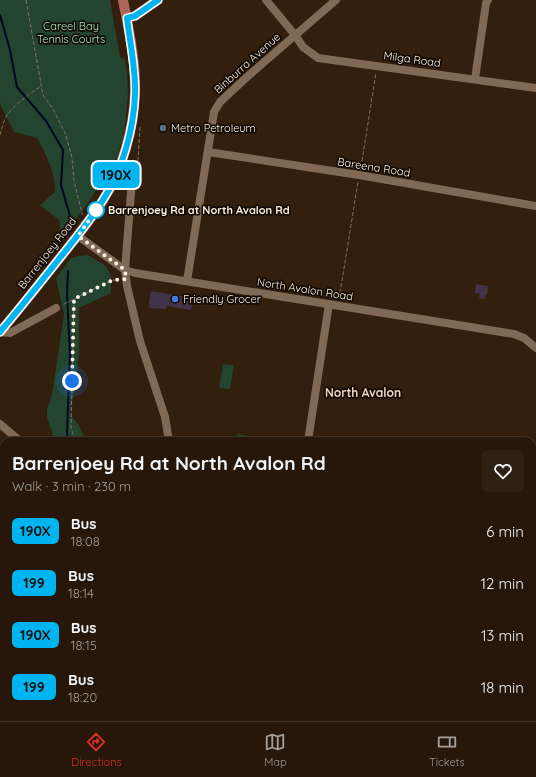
<!DOCTYPE html>
<html lang="en">
<head>
<meta charset="utf-8">
<style>
  body { margin:0; font-family:Quicksand,sans-serif; background:#2e2013; color:#f1f3f6; height:100vh; display:flex; flex-direction:column; font-size:15px; white-space:nowrap }
  * { box-sizing:border-box; margin:0 }
  p { font-size:13px; color:#a49f9c }
  .icon { flex:none; width:22px; height:22px; fill:none; stroke:currentColor; stroke-width:2; stroke-linecap:round; stroke-linejoin:round }
  .map { position:relative; flex:1; overflow:hidden }
  .sheet { position:absolute; left:0px; top:437px; width:536px; height:284px; display:flex; flex-direction:column; background:#26170a; border-radius:12px 12px 0 0; box-shadow:0 1px 3px #0004,0 0 0 1px #42362b }
  .sheet>* { flex:none }
  .badge { padding:0 8px; border-radius:6px; font-size:14px; line-height:26px }
  .you { position:absolute; width:20px; height:20px; margin:-10px; border:3px solid #fff; border-radius:50%; background:#1a73e8; box-shadow:0 0 0 6px #1a73e833 }
  .map>.badge { position:absolute; translate:-50% -50%; box-shadow:0 0 0 2px #fff }
  .round { display:grid; place-items:center; flex:none; width:42px; height:42px; border-radius:6px; background:#2e2013 }
  .overview { display:flex; align-items:center; justify-content:space-between; height:68px; padding:0 12px }
  h1 { font-size:19px; font-weight:700; line-height:30px }
  ul { padding:0; list-style:none }
  li { display:flex; align-items:center; gap:12px; height:52px; padding:0 12px }
  li div { flex:1 }
  li b { display:block; font-size:15px }
  li em { font-style:normal }
  li .badge { min-width:44px; font-weight:700; text-align:center }
  .dock { display:flex; justify-content:space-around; align-items:center; height:56px; border-top:1px solid #42362b; background:#26170a; font-size:11px; color:#a49f9c }
  .dock a { display:grid; justify-items:center; gap:2px }
  .dock .active { color:#d93025 }
  .map>svg:first-child { display:block }
  .green { fill:#23442e }
  .lines { fill:none; stroke-linecap:round; stroke-linejoin:round }
  .stream { stroke:#000724; stroke-width:2 }
  .building { fill:#423348 }
  .path { stroke:#817161; stroke-width:1; stroke-dasharray:4 2; stroke-linecap:butt }
  .minor { stroke:#806a56; stroke-width:8 }
  .major { stroke:#ac6657; stroke-width:10 }
  .line-casing { stroke:#fff; stroke-width:9 }
  .line { stroke:#00b5ef; stroke-width:6 }
  .walk { stroke:#fdf0e4; stroke-width:4; stroke-dasharray:0 7.2 }
  .service-dot { fill:#5c6f8a; stroke:#130b05; stroke-width:1.5 }
  .stop-dot { fill:#fff; stroke:#00b5ef; stroke-width:2 }
  .shop-dot { fill:#3f7fe0; stroke:#130b05; stroke-width:1.5 }
  .labels { text-anchor:middle; stroke-width:3.5; stroke-linejoin:round; paint-order:stroke }
  .park-label { font-size:11px; fill:#a4eab9; stroke:#130b05 }
  .street-label { font-size:11px; fill:#fdf0e4; stroke:#130b05 }
  .poi-label { font-size:11px; fill:#fdf0e4; stroke:#130b05; text-anchor:start }
  .stop-label { font-size:11px; font-weight:bold; fill:#fdf0e4; stroke:#130b05; text-anchor:start }
  .neighbourhood-label { font-size:12px; font-weight:bold; fill:#f1d7c1; stroke:#130b05 }
</style>
</head>
<body>
<div class="map">
<svg width="536" height="721" viewBox="0 0 536 721">
  <rect width="100%" height="100%" fill="#321f0d"/>
  <!-- green -->
  <g class="green">
    <path d="M0 0H110L120 57 125 60 127 72 128 95 124 134 117 157 99 184 92 197 65 234 60 229 59 220 40 205 55 192C56 174 46 154 37 138L14 132 1 106 0 101Z"/>
    <polygon points="88,255 106,266 111,275 111,293 79,308 79,353 77,375 70,414 78,424 86,441 57,441 53,435 47,417 47,409 52,395 64,314 56,278 71,258 79,256"/>
    <polygon points="223,364 234,365 230,389 219,388"/>
    <polygon points="237,434 248,436 247,441 236,441"/>
  </g>
  <g class="lines">
    <!-- stream -->
    <g class="stream">
      <polyline points="0,15 10,50 17,87 46,121 63,150 61,185 70,216 70,223"/>
      <polyline points="68,271 67,294 70,354 67,434 69,441"/>
      <polyline points="25,721 26,717"/>
    </g>
  </g>
  <!-- building -->
  <g class="building">
    <polygon points="476,284 488,286 487,295 485,295 485,299 479,298 480,294 475,293"/>
    <polygon points="151,291 193,298 191,310 167,306 166,309 150,308 149,302"/>
  </g>
  <g class="lines">
    <!-- path -->
    <g class="path">
      <polyline points="26,0 43,95 53,109 66,135 72,158 74,181 82,213 82,215"/>
      <path d="M0 135C2 129 3 122 6 117 12 106 31 93 41 86"/>
      <polyline points="138,161 140,126"/>
      <polyline points="361,167 376,73"/>
      <polyline points="74,299 71,427 75,441"/>
      <polyline points="339,299 358,182"/>
      <polyline points="64,304 113,280 119,280"/>
      <polyline points="28,721 29,717"/>
    </g>
    <!-- minor -->
    <g class="minor">
      <polyline points="266,0 295,35 303,47 318,58 536,88"/>
      <polyline points="475,79 486,3 488,0"/>
      <polyline points="208,152 359,175 536,206"/>
      <polyline points="133,167 125,270 127,286 140,341 165,417 169,441"/>
      <polyline points="78,236 125,270 135,273 514,334 524,338 536,348"/>
      <polyline points="187,281 214,112 220,102 248,76 336,0"/>
      <polyline points="0,332 10,333 56,308"/>
      <polyline points="0,424 20,441"/>
      <polyline points="308,441 329,304"/>
      <polyline points="532,481 536,482"/>
      <polyline points="0,495 4,490"/>
      <polyline points="532,545 536,512"/>
      <polyline points="532,592 536,613"/>
      <polyline points="532,633 536,633"/>
      <polyline points="262,721 262,717"/>
      <polyline points="408,721 409,717"/>
    </g>
    <!-- major -->
    <g class="major">
      <polyline points="127,18 135,16 158,0"/>
      <path d="M0 332C20 308 40 283 59 259 74 240 90 221 103 200 122 171 134 128 135 93 136 62 129 31 123 0"/>
    </g>
  </g>
  <g class="lines">
    <defs>
      <path id="line" d="M0 332C20 308 40 283 59 259 74 240 90 221 103 200 122 171 134 129 135 94 136 69 130 43 127 18L135 16 158 0"/>
    </defs>
    <!-- line casing -->
    <use href="#line" class="line-casing"/>
    <!-- line -->
    <use href="#line" class="line"/>
    <!-- walk -->
    <polyline class="walk" points="72,381 74,299 113,280 126,279 125,270 78,236 96,210"/>
  </g>
  <!-- markers -->
  <circle class="service-dot" cx="163" cy="128" r="4"/>
  <circle class="stop-dot" cx="96" cy="210" r="8"/>
  <circle class="shop-dot" cx="175" cy="299" r="4"/>
  <g class="labels">
    <!-- park labels -->
    <g class="park-label">
      <text x="71" y="30">Careel Bay<tspan x="71" dy="13">Tennis Courts</tspan></text>
    </g>
    <!-- street labels -->
    <g class="street-label">
      <text transform="translate(412 59) rotate(8)" y="4">Milga Road</text>
      <text transform="translate(247 63) rotate(-42)" y="4">Binburra Avenue</text>
      <text transform="translate(374 167) rotate(9)" y="4">Bareena Road</text>
      <text transform="translate(47 253) rotate(-52)" y="4">Barrenjoey Road</text>
      <text transform="translate(305 289) rotate(9)" y="4">North Avalon Road</text>
    </g>
    <!-- poi labels -->
    <g class="poi-label">
      <text x="171" y="132">Metro Petroleum</text>
      <text x="183" y="303">Friendly Grocer</text>
    </g>
    <!-- stop labels -->
    <g class="stop-label">
      <text x="108" y="214">Barrenjoey Rd at North Avalon Rd</text>
    </g>
    <!-- neighbourhood labels -->
    <g class="neighbourhood-label">
      <text x="363" y="397">North Avalon</text>
    </g>
  </g>
</svg>
<div class="you" style="left:72px;top:381px"></div>
<b class="badge" style="left:116px;top:175px;background:#00b5ef;color:#111">190X</b>
<section class="sheet">
<div class="overview"><div><h1>Barrenjoey Rd at North Avalon Rd</h1><p>Walk · 3 min · 230 m</p></div><a class="round"><svg class="icon" aria-label="heart" viewBox="0 0 24 24"><path d="M12 20l-8-8c-3-5 5-10 8-4 3-6 11-1 8 4z"/></svg></a></div>
<ul>
<li><span class="badge" style="background:#00b5ef;color:#111">190X</span><div><b>Bus</b><p>18:08</p></div><em>6 min</em></li>
<li><span class="badge" style="background:#00b5ef;color:#111">199</span><div><b>Bus</b><p>18:14</p></div><em>12 min</em></li>
<li><span class="badge" style="background:#00b5ef;color:#111">190X</span><div><b>Bus</b><p>18:15</p></div><em>13 min</em></li>
<li><span class="badge" style="background:#00b5ef;color:#111">199</span><div><b>Bus</b><p>18:20</p></div><em>18 min</em></li>
</ul>
</section>
</div>
<nav class="dock">
<a class="active"><svg class="icon" aria-label="directions" viewBox="0 0 24 24"><path d="M12 3l9 9-9 9-9-9zM9 14v-3h6M13 9l2 2-2 2"/></svg>Directions</a>
<a><svg class="icon" aria-label="map" viewBox="0 0 24 24"><path d="M3 6l6-2 6 2 6-2v14l-6 2-6-2-6 2zM9 4v14M15 6v14"/></svg>Map</a>
<a><svg class="icon" aria-label="tickets" viewBox="0 0 24 24"><path d="M3 7h18v10H3zM15 7v10"/></svg>Tickets</a>
</nav>
</body>
</html>
